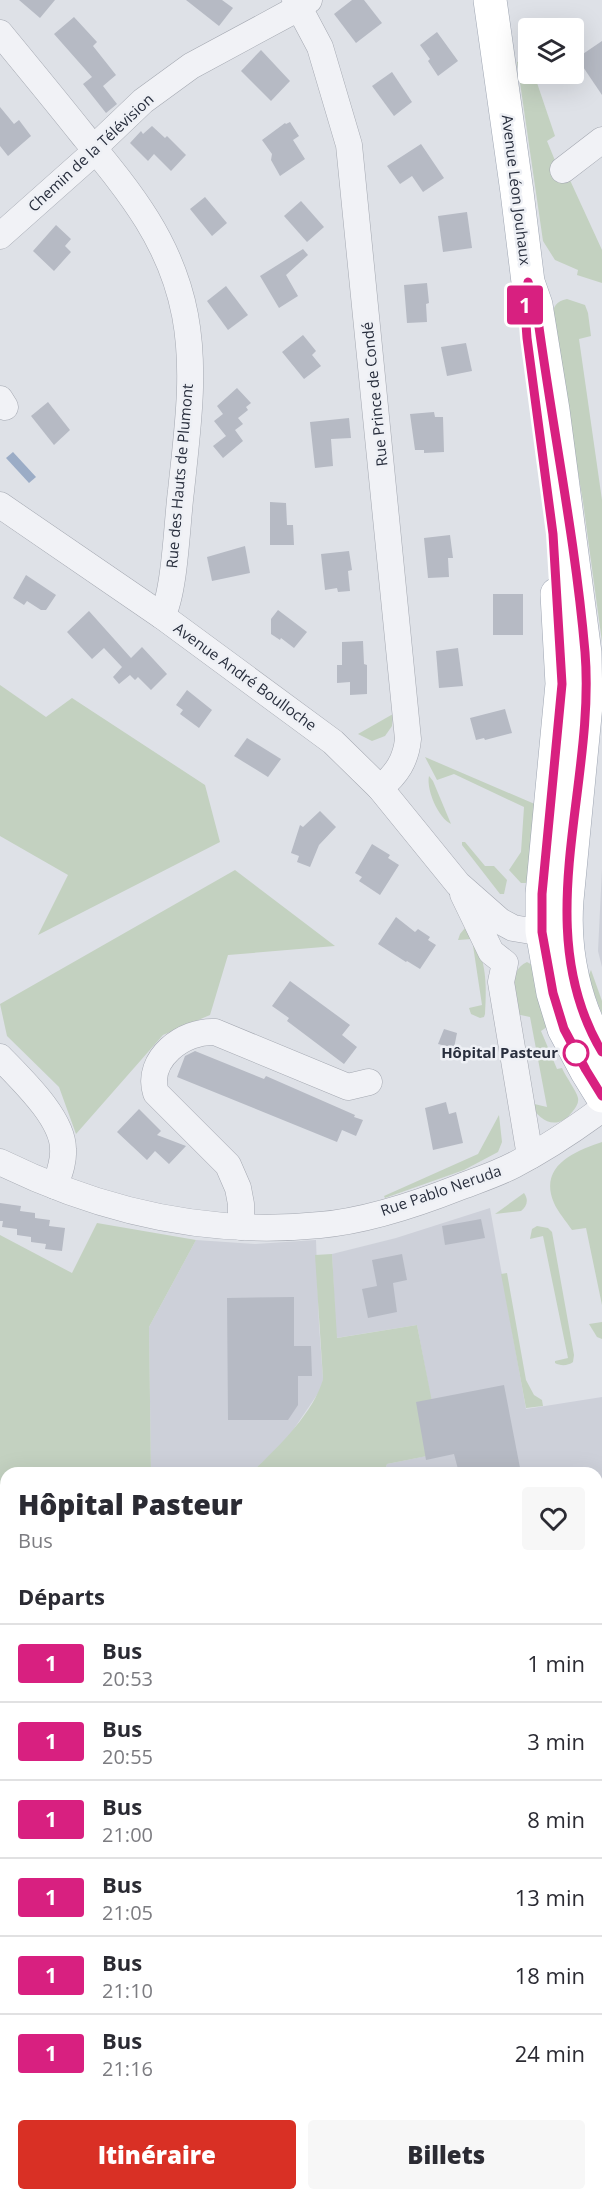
<!DOCTYPE html>
<html lang="fr">
<head>
<meta charset="utf-8">
<style>
  body { margin:0; font-family:"Open Sans",sans-serif; background:#f7f7f7; color:#2b2b33; height:100vh; display:flex; flex-direction:column; font-size:22px; white-space:nowrap }
  * { box-sizing:border-box; margin:0 }
  p { font-size:20px; color:#7c7c81 }
  .icon { flex:none; width:33px; height:33px; fill:none; stroke:currentColor; stroke-width:2; stroke-linecap:round; stroke-linejoin:round }
  .map { position:relative; flex:1; overflow:hidden }
  .details { position:absolute; left:0px; top:1467px; width:603px; height:734px; display:flex; flex-direction:column; background:#fff; border-radius:18px 18px 0 0; box-shadow:0 6px 24px #0002 }
  .details>* { flex:none }
  .badge { padding:0 12px; border-radius:4px; font-size:21px; line-height:39px }
  .fabs { position:absolute; left:518px; top:18px; display:grid; gap:12px }
  .fabs a { display:grid; place-items:center; width:66px; height:66px; border-radius:6px; background:#fff; box-shadow:0 6px 24px #0002; font-size:30px }
  .map>.badge { position:absolute; translate:-50% -50%; box-shadow:0 0 0 3px #fff }
  h2 { padding:0 18px; font-size:22px; line-height:54px }
  .round { display:grid; place-items:center; flex:none; width:63px; height:63px; border-radius:6px; background:#f7f7f7 }
  .headline { display:flex; align-items:center; justify-content:space-between; height:102px; padding:0 18px }
  h1 { font-size:28px; font-weight:800; line-height:45px }
  .button { display:flex; gap:12px; margin-top:auto; padding:12px 18px }
  .button a { flex:1; height:69px; border-radius:6px; background:#d93025; color:#fff; font-size:24px; font-weight:800; line-height:69px; text-align:center }
  .button a+a { background:#f7f7f7; color:#2b2b33 }
  ul { padding:0; list-style:none }
  li { display:flex; align-items:center; gap:18px; height:78px; padding:0 18px; border-top:2px solid #e1e1e2 }
  li div { flex:1 }
  li b { display:block; font-size:22px }
  li em { font-style:normal }
  li .badge { min-width:66px; font-weight:700; text-align:center }
  .map>svg:first-child { display:block }
  .built { fill:#cdd0d9 }
  .green { fill:#c3d1c0 }
  .water { fill:#9bacc6 }
  .building { fill:#b6bac4 }
  .lines { fill:none; stroke-linecap:round; stroke-linejoin:round }
  .minor-casing { stroke:#a4a8b1; stroke-width:27 }
  .major-casing { stroke:#9ea5b2; stroke-width:34 }
  .minor { stroke:#f1f2f6; stroke-width:26 }
  .major { stroke:#fff; stroke-width:33 }
  .line-casing { stroke:#fff; stroke-width:14 }
  .line { stroke:#d82080; stroke-width:9 }
  .stop-dot { fill:#fff; stroke:#d82080; stroke-width:3 }
  .labels { text-anchor:middle; stroke-width:5; stroke-linejoin:round; paint-order:stroke }
  .street-label { font-size:15px; fill:#282e3d; stroke:#eef0f5 }
  .stop-label { font-size:15px; font-weight:bold; fill:#282e3d; stroke:#eef0f5; text-anchor:end }
</style>
</head>
<body>
<div class="map">
<svg width="602" height="2200" viewBox="0 0 602 2200">
  <rect width="100%" height="100%" fill="#dee1e7"/>
  <!-- built -->
  <g class="built">
    <polygon points="602,869 602,967 598,951"/>
    <polygon points="490,1208 526,1409 602,1397 602,1837 597,1838 597,1473 384,1473 387,1464 441,1453 417,1325 336,1338 332,1254 396,1238"/>
    <polygon points="196,1240 255,1244 316,1240 319,1325 323,1379 321,1389 287,1439 251,1473 151,1473 149,1327"/>
    <polygon points="0,1513 6,1517 6,1599 0,1613"/>
    <polygon points="0,1751 6,1762 6,1987 0,1988"/>
  </g>
  <!-- green -->
  <g class="green">
    <polygon points="528,58 528,74 534,74 555,136 547,141 563,180 569,178 602,250 602,283 577,275 578,270 555,260 543,241 517,62"/>
    <path d="M567 299 585 305 588 313 591 336 579 339 602 500V642L583 502 552 317C553 307 556 301 567 299Z"/>
    <polygon points="0,685 46,717 72,698 205,785 220,842 38,935 68,875 0,836"/>
    <polygon points="393,714 392,726 385,736 372,741 358,734"/>
    <polygon points="425,757 537,805 530,883 521,883 509,870 521,852 524,807 454,774 437,780"/>
    <path d="M429 776 433 781 451 824C438 818 426 789 429 776Z"/>
    <polygon points="462,842 465,842 485,866 494,866 507,880 504,894 500,894 462,845"/>
    <polygon points="235,870 335,946 228,955 210,1015 163,1035 76,1134 59,1087 7,1036 0,1004"/>
    <path d="M465 928C487 952 487 983 485 1014L484 1017 480 1018 471 1014 469 1008 482 1005 472 939 458 940 460 934Z"/>
    <path d="M527 962 534 966 547 1027 541 1031 557 1069 562 1068C566 1077 577 1092 578 1098 579 1103 576 1107 573 1111 558 1131 540 1123 530 1103L547 1107 530 1017 516 1014C515 996 507 971 527 962Z"/>
    <polygon points="591,970 602,1001 602,1014 588,977"/>
    <polygon points="499,1115 502,1142 498,1152 464,1170 385,1198 384,1196 478,1154"/>
    <path d="M602 1142V1305L586 1228 572 1230C566 1221 558 1212 554 1203 538 1166 575 1151 602 1142Z"/>
    <path d="M524 1193C529 1200 527 1206 521 1211L495 1214Z"/>
    <polygon points="97,1223 196,1240 149,1327 151,1473 6,1473 6,1517 0,1513 0,1235 72,1273"/>
    <path d="M537 1226 548 1228 552 1232 574 1355 573 1362C568 1366 560 1366 555 1363V1361L568 1358 543 1236 530 1239 532 1229Z"/>
    <path d="M332 1254 337 1338 417 1325 442 1453 387 1464 384 1473H251C276 1449 314 1413 323 1379L315 1255Z"/>
    <polygon points="507,1273 526,1380 534,1395 542,1400 543,1406 526,1408 501,1274"/>
    <polygon points="602,1322 602,1339 597,1337 589,1324"/>
    <polygon points="6,1599 6,1762 0,1751 0,1613"/>
    <polygon points="602,1837 602,2199 595,2195 597,2194 597,1838"/>
    <polygon points="163,2195 226,2194 226,2195 221,2200 171,2200"/>
    <polygon points="236,2195 301,2195 317,2200 253,2200"/>
  </g>
  <!-- water -->
  <polygon class="water" points="13,452 36,477 29,483 6,458"/>
  <!-- building -->
  <g class="building">
    <polygon points="19,0 55,0 40,18"/>
    <polygon points="186,0 222,0 233,8 219,26"/>
    <polygon points="352,0 364,0 382,23 356,43 334,14"/>
    <polygon points="74,17 97,42 93,46 116,75 103,86 117,104 106,113 83,84 92,77 54,34"/>
    <polygon points="437,32 458,61 438,76 428,61 430,59 420,45"/>
    <polygon points="602,41 602,95 577,58"/>
    <polygon points="261,50 290,81 271,101 241,71"/>
    <polygon points="392,72 412,102 394,116 372,86"/>
    <polygon points="0,107 14,124 19,120 31,136 8,156 0,146"/>
    <polygon points="290,122 299,136 293,140 305,159 280,176 271,160 272,154 262,140 285,123 286,124"/>
    <polygon points="152,126 165,138 167,136 186,155 171,171 154,154 148,161 130,143 141,131 143,134"/>
    <polygon points="421,144 444,178 423,192 412,176 400,184 387,166"/>
    <polygon points="205,197 227,223 212,236 190,209"/>
    <polygon points="301,201 324,227 307,242 284,216"/>
    <polygon points="467,212 472,248 443,252 438,216"/>
    <polygon points="56,225 71,239 65,246 71,252 54,271 33,251"/>
    <polygon points="303,249 308,255 286,275 298,296 279,308 260,276"/>
    <polygon points="427,283 429,303 426,304 427,322 407,323 404,285"/>
    <polygon points="226,286 248,315 228,330 207,301"/>
    <polygon points="303,335 316,351 312,355 321,366 304,379 282,352"/>
    <polygon points="466,343 472,371 447,376 441,347"/>
    <polygon points="237,388 251,403 246,407 248,410 238,418 243,424 235,430 243,441 223,458 213,446 226,436 214,421 223,414 217,406"/>
    <polygon points="48,402 70,430 54,445 31,416"/>
    <polygon points="434,412 435,417 443,417 444,452 424,453 424,450 415,450 410,414"/>
    <polygon points="349,418 351,438 331,439 333,466 315,468 310,422"/>
    <polygon points="270,502 286,503 287,525 293,525 294,545 270,545"/>
    <polygon points="450,535 453,558 448,558 449,577 428,578 424,538"/>
    <polygon points="245,546 250,573 212,581 207,557"/>
    <polygon points="349,551 352,570 348,571 350,591 338,592 337,588 325,590 321,554"/>
    <polygon points="26,575 56,595 46,610 41,610 27,601 24,605 13,598"/>
    <rect x="493" y="594" width="30" height="41"/>
    <polygon points="278,610 307,632 294,648 281,638 280,640 271,634 271,619"/>
    <polygon points="89,611 131,658 142,647 167,674 151,690 138,677 135,680 130,675 119,684 113,677 122,667 104,648 92,659 67,632"/>
    <polygon points="363,641 364,664 367,665 367,694 350,695 350,682 337,683 337,665 342,665 342,642"/>
    <polygon points="458,648 463,686 439,688 436,651"/>
    <polygon points="187,690 212,710 199,728 180,714 183,710 176,705"/>
    <polygon points="505,709 512,733 485,740 484,738 476,740 470,718"/>
    <polygon points="247,738 281,759 268,777 234,756"/>
    <polygon points="320,811 336,827 319,845 310,867 297,862 299,856 291,853 300,825 303,827"/>
    <polygon points="372,844 390,855 388,858 399,865 380,895 359,881 362,877 355,873"/>
    <polygon points="396,917 415,932 418,929 430,937 428,940 436,945 420,969 407,961 406,962 378,944"/>
    <polygon points="290,981 350,1025 342,1035 357,1047 344,1064 287,1021 289,1018 272,1006"/>
    <polygon points="444,1029 457,1033 454,1048 438,1044"/>
    <polygon points="195,1051 264,1079 266,1076 355,1115 354,1117 363,1120 356,1136 342,1130 337,1142 177,1077 185,1056"/>
    <polygon points="446,1102 449,1114 456,1112 463,1143 433,1150 425,1108"/>
    <polygon points="139,1109 161,1131 157,1135 186,1146 169,1164 155,1151 147,1160 117,1132"/>
    <polygon points="0,1203 21,1206 20,1211 35,1213 35,1218 50,1220 49,1226 65,1228 62,1251 45,1249 46,1244 31,1242 31,1237 17,1235 17,1229 2,1227 3,1221 0,1221"/>
    <polygon points="481,1219 485,1238 445,1245 442,1226"/>
    <polygon points="402,1254 407,1280 393,1283 397,1312 368,1318 362,1289 377,1286 372,1260"/>
    <polygon points="294,1297 294,1346 311,1346 312,1376 298,1376 298,1405 288,1420 228,1420 227,1298"/>
    <polygon points="504,1385 521,1473 459,1473 454,1454 426,1460 416,1402"/>
  </g>
  <g class="lines">
    <defs>
      <g id="minor">
        <path d="M295 0 320 47 349 145 408 739C406 760 397 774 380 788"/>
        <path d="M0 33C28 67 56 101 83 135 129 191 171 241 185 315 196 373 187 433 181 491 177 521 175 593 162 616"/>
        <polyline points="563,170 602,140"/>
        <polyline points="0,236 90,156 100,142 143,101 191,66 291,12 309,0"/>
        <polyline points="0,399 5,407"/>
        <polyline points="0,505 162,616 333,742 380,788 458,884 500,921 513,928 531,931 559,932"/>
        <polyline points="463,894 491,952 505,963 501,982 530,1156"/>
        <path d="M0 1057C21 1079 63 1118 63 1149 64 1162 59 1174 55 1186"/>
        <path d="M0 1162C100 1211 209 1236 320 1225 366 1221 417 1204 460 1187 478 1180 497 1174 514 1165 545 1149 575 1129 602 1109"/>
        <path d="M241 1227V1204L238 1188 228 1165 156 1093C145 1059 184 1030 215 1032L348 1087 369 1082"/>
      </g>
      <g id="major">
        <path d="M490 0 517 192 528 282 536 305 553 410 585 653 586 705 567 900C563 953 575 1006 602 1052"/>
        <polyline points="557,594 562,684 542,894 542,931 553,993 564,1029 586,1070 602,1096"/>
        <polyline points="0,2066 6,2068"/>
        <polyline points="373,2194 389,2200"/>
      </g>
    </defs>
    <!-- minor casing -->
    <use href="#minor" class="minor-casing"/>
    <!-- major casing -->
    <use href="#major" class="major-casing"/>
    <!-- minor -->
    <use href="#minor" class="minor"/>
    <!-- major -->
    <use href="#major" class="major"/>
  </g>
  <g class="lines">
    <defs>
      <path id="line" d="M602 1052C528 928 596 786 585 652 575 535 551 421 536 305L528 282 525 310 527 338 553 534 562 684 542 894V932L553 993 564 1029 586 1070 602 1096"/>
    </defs>
    <!-- line casing -->
    <use href="#line" class="line-casing"/>
    <!-- line -->
    <use href="#line" class="line"/>
  </g>
  <!-- markers -->
  <circle class="stop-dot" cx="576" cy="1053" r="12"/>
  <g class="labels">
    <!-- street labels -->
    <g class="street-label">
      <text transform="translate(91 153) rotate(-43)" y="5">Chemin de la Télévision</text>
      <text transform="translate(516 190) rotate(83)" y="5">Avenue Léon Jouhaux</text>
      <text transform="translate(375 394) rotate(-96)" y="5">Rue Prince de Condé</text>
      <text transform="translate(180 476) rotate(-85)" y="5">Rue des Hauts de Plumont</text>
      <text transform="translate(245 677) rotate(36)" y="5">Avenue André Boulloche</text>
      <text transform="translate(441 1191) rotate(-19)" y="5">Rue Pablo Neruda</text>
    </g>
    <!-- stop labels -->
    <g class="stop-label">
      <text x="558" y="1058">Hôpital Pasteur</text>
    </g>
  </g>
</svg>
<div class="fabs">
<a><svg class="icon" aria-label="layers" viewBox="0 0 24 24"><path d="M12 4l9 5-9 5-9-5zM3 14l9 5 9-5"/></svg></a>
</div>
<b class="badge" style="left:525px;top:305px;background:#d82080;color:#fff">1</b>
<section class="details">
<div class="headline"><div><h1>Hôpital Pasteur</h1><p>Bus</p></div><a class="round"><svg class="icon" aria-label="heart" viewBox="0 0 24 24"><path d="M12 20l-8-8c-3-5 5-10 8-4 3-6 11-1 8 4z"/></svg></a></div>
<h2>Départs</h2>
<ul>
<li><span class="badge" style="background:#d82080;color:#fff">1</span><div><b>Bus</b><p>20:53</p></div><em>1 min</em></li>
<li><span class="badge" style="background:#d82080;color:#fff">1</span><div><b>Bus</b><p>20:55</p></div><em>3 min</em></li>
<li><span class="badge" style="background:#d82080;color:#fff">1</span><div><b>Bus</b><p>21:00</p></div><em>8 min</em></li>
<li><span class="badge" style="background:#d82080;color:#fff">1</span><div><b>Bus</b><p>21:05</p></div><em>13 min</em></li>
<li><span class="badge" style="background:#d82080;color:#fff">1</span><div><b>Bus</b><p>21:10</p></div><em>18 min</em></li>
<li><span class="badge" style="background:#d82080;color:#fff">1</span><div><b>Bus</b><p>21:16</p></div><em>24 min</em></li>
</ul>
<div class="button"><a>Itinéraire</a><a>Billets</a></div>
</section>
</div>
</body>
</html>
